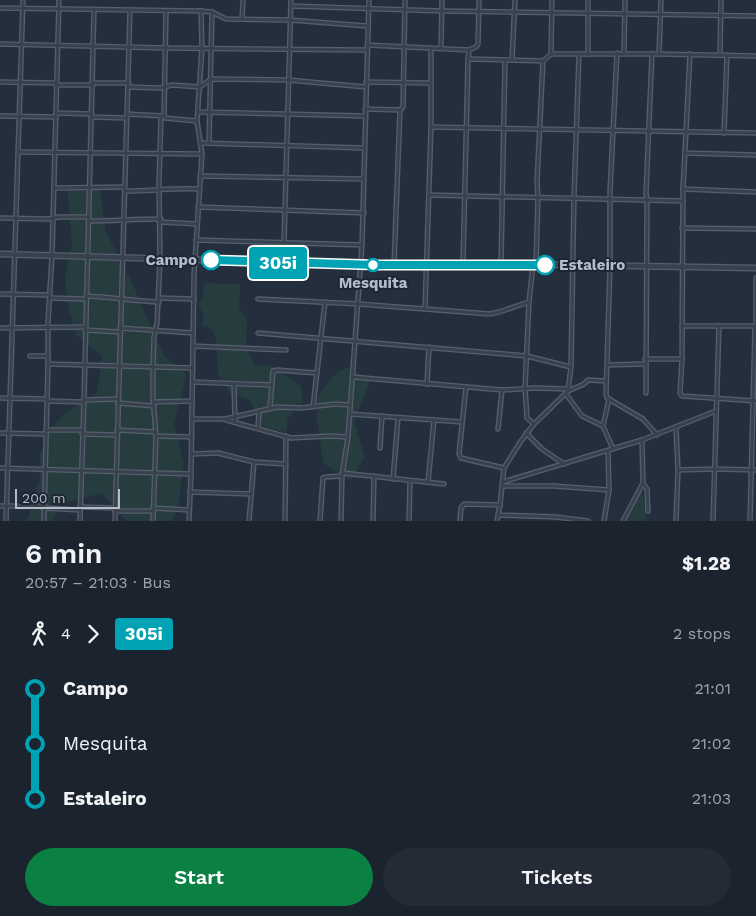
<!DOCTYPE html>
<html lang="en">
<head>
<meta charset="utf-8">
<style>
  body { margin:0; font-family:"Work Sans",sans-serif; background:#242b36; color:#f1f3f6; height:100vh; display:flex; flex-direction:column; font-size:19px; white-space:nowrap }
  * { box-sizing:border-box; margin:0 }
  p { font-size:16px; color:#a0a4aa }
  .icon { flex:none; width:28px; height:28px; fill:none; stroke:currentColor; stroke-width:2; stroke-linecap:round; stroke-linejoin:round }
  .map { position:relative; height:521px; overflow:hidden }
  .side { display:flex; flex-direction:column; background:#1b232e; flex:1 }
  .side>* { flex:none }
  .badge { padding:0 10px; border-radius:4px; font-size:18px; line-height:32px }
  .scale { position:absolute; left:15px; bottom:12px; width:105px; box-sizing:border-box; padding-left:5px; border:2px solid #b4bcc9; border-top:0; font-size:14px; line-height:18px; white-space:nowrap; color:#b4bcc9; -webkit-text-stroke:4px #1d2633; paint-order:stroke }
  .map>.badge { position:absolute; translate:-50% -50%; box-shadow:0 0 0 2px #fff }
  .legs { display:flex; align-items:center; gap:8px; height:55px; padding:0 25px; font-size:16px }
  .legs p { margin-inline-start:auto }
  .summary { display:flex; align-items:center; justify-content:space-between; height:85px; padding:0 25px }
  h1 { font-size:28px; font-weight:600; line-height:38px }
  .action { display:flex; gap:10px; margin-top:auto; padding:10px 25px }
  .action a { flex:1; height:58px; border-radius:30px; background:#0b8043; color:#fff; font-size:20px; font-weight:600; line-height:58px; text-align:center }
  .action a+a { background:#242b36; color:#f1f3f6 }
  ul { padding:0 25px; list-style:none }
  li { display:flex; align-items:center; gap:18px; height:55px; font-size:19px }
  li i { display:grid; place-items:center; width:8px; height:100%; margin:0 6px; background:currentColor }
  li i::after { content:''; width:12px; height:12px; margin:-6px; border:4px solid; border-radius:50%; background:#1b232e }
  li p { margin-inline-start:auto }
  li:first-child i { background:linear-gradient(#0000 50%,currentColor 0) }
  li:last-child i { background:linear-gradient(currentColor 50%,#0000 0) }
  .map>svg:first-child { display:block }
  .green { fill:#263c3f }
  .lines { fill:none; stroke-linecap:round; stroke-linejoin:round }
  .minor-casing { stroke:#565f6c; stroke-width:5.5 }
  .tertiary-casing { stroke:#565f6c; stroke-width:7 }
  .minor { stroke:#38414e; stroke-width:3 }
  .tertiary { stroke:#38414e; stroke-width:4.5 }
  .line-1-casing { stroke:#fff; stroke-width:11 }
  .line-1 { stroke:#00a3b4; stroke-width:8 }
  .stop-1-dot { fill:#fff; stroke:#00a3b4; stroke-width:2.5 }
  .labels { text-anchor:middle; stroke-width:4; stroke-linejoin:round; paint-order:stroke }
  .stop-label { font-size:15px; font-weight:bold; fill:#b4bcc9; stroke:#1d2633; text-anchor:end }
</style>
</head>
<body>
<div class="map">
<svg width="756" height="521" viewBox="0 0 756 521">
  <rect width="100%" height="100%" fill="#242f3e"/>
  <!-- green -->
  <g class="green">
    <polygon points="67,188 100,190 106,232 133,285 164,356 187,375 174,424 184,464 179,502 172,521 127,521 102,493 61,504 53,521 27,521 40,478 40,453 53,425 66,413 97,392 102,356 76,335 68,307 65,276 72,244"/>
    <polygon points="204,283 240,284 239,309 247,319 246,348 256,367 269,364 301,386 303,403 288,417 286,432 263,427 249,399 231,394 218,375 216,338 210,327 202,326 203,314 198,304 203,298"/>
    <polygon points="349,367 370,382 354,422 365,457 350,481 323,463 317,418 317,396 337,372"/>
    <polygon points="642,488 646,521 625,521"/>
  </g>
  <g class="lines">
    <defs>
      <g id="minor">
        <polyline points="291,6 442,11 756,16"/>
        <polyline points="0,8 201,11 212,12 226,19 290,20 367,26"/>
        <polyline points="242,19 243,0"/>
        <polyline points="0,44 166,48 367,50"/>
        <polyline points="367,45 469,50 468,59"/>
        <polyline points="441,48 442,0"/>
        <polyline points="469,50 476,47 478,44 479,0"/>
        <polyline points="617,53 610,191 610,267 606,394 607,398 643,419 657,435"/>
        <polyline points="624,53 625,0"/>
        <polyline points="551,54 552,0"/>
        <polyline points="588,54 588,0"/>
        <polyline points="659,54 661,0"/>
        <polyline points="690,54 683,189 682,359 680,393 682,396 756,401"/>
        <polyline points="720,55 721,0"/>
        <polyline points="512,60 515,0"/>
        <polyline points="0,82 56,83"/>
        <polyline points="366,82 431,83"/>
        <polyline points="93,83 129,83"/>
        <polyline points="56,85 93,85"/>
        <polyline points="128,87 160,88 172,85 200,87 211,79 288,80 366,87"/>
        <polyline points="365,109 400,110 403,107 405,0"/>
        <polyline points="199,112 365,116"/>
        <polyline points="56,113 92,114"/>
        <polyline points="127,114 164,116 165,118 197,121"/>
        <polyline points="0,116 56,117"/>
        <polyline points="164,116 166,12"/>
        <polyline points="91,117 126,118"/>
        <polyline points="431,127 756,133"/>
        <polyline points="724,133 727,55"/>
        <polyline points="202,143 364,148"/>
        <polyline points="209,143 212,12"/>
        <polyline points="19,152 202,154"/>
        <polyline points="685,153 756,155"/>
        <polyline points="200,176 364,179"/>
        <polyline points="54,188 124,187"/>
        <polyline points="683,189 756,192"/>
        <path d="M125 191C150 191 174 188 199 189"/>
        <polyline points="429,195 683,201"/>
        <polyline points="198,207 364,213"/>
        <polyline points="0,218 48,219 59,217 89,217"/>
        <path d="M89 221C113 221 136 219 161 219"/>
        <polyline points="161,222 197,224"/>
        <polyline points="682,228 756,229"/>
        <polyline points="196,240 362,245"/>
        <polyline points="284,243 291,0"/>
        <polyline points="463,264 468,59 543,61 551,54 659,54 756,56"/>
        <polyline points="501,264 505,60"/>
        <polyline points="394,265 400,110"/>
        <polyline points="536,265 538,197 537,182 543,61"/>
        <polyline points="0,294 50,295"/>
        <path d="M86 296C111 297 134 301 159 302"/>
        <polyline points="50,298 86,299"/>
        <polyline points="159,298 194,299"/>
        <polyline points="258,299 359,304 490,314 499,312 529,302 533,265"/>
        <polyline points="529,302 525,388 527,418 534,424"/>
        <polyline points="425,309 431,127 431,48"/>
        <polyline points="682,326 755,326 750,521"/>
        <polyline points="756,326 756,278"/>
        <polyline points="0,328 85,327"/>
        <polyline points="120,328 193,333"/>
        <polyline points="85,330 119,332"/>
        <polyline points="258,333 527,356 571,367"/>
        <polyline points="193,346 286,350"/>
        <polyline points="30,356 48,356"/>
        <polyline points="645,359 682,359"/>
        <polyline points="48,364 193,368"/>
        <polyline points="607,365 645,364"/>
        <polyline points="353,377 502,390 535,388 568,389"/>
        <polyline points="193,382 271,385"/>
        <polyline points="234,384 235,422"/>
        <polyline points="427,384 429,347"/>
        <polyline points="466,387 459,454 461,458 504,468"/>
        <polyline points="568,391 571,367 574,197 579,54"/>
        <polyline points="646,393 647,200 646,193 652,54"/>
        <polyline points="566,394 582,416 603,426"/>
        <polyline points="0,398 47,399"/>
        <polyline points="609,399 603,426 613,449"/>
        <polyline points="84,400 118,399"/>
        <polyline points="47,401 84,402"/>
        <polyline points="153,402 192,401"/>
        <polyline points="118,403 154,406"/>
        <polyline points="313,407 325,302"/>
        <polyline points="270,408 273,371 277,370 316,373"/>
        <polyline points="350,414 462,422"/>
        <polyline points="192,419 225,419 277,407 301,408 335,404 350,405"/>
        <polyline points="226,420 291,438 330,436 348,437"/>
        <polyline points="258,428 259,411"/>
        <polyline points="676,428 678,470 676,521"/>
        <polyline points="498,429 502,390"/>
        <polyline points="46,430 82,430"/>
        <polyline points="117,430 155,432"/>
        <polyline points="0,433 46,434"/>
        <polyline points="526,433 542,449 564,464"/>
        <polyline points="82,434 117,435"/>
        <polyline points="156,436 192,437"/>
        <polyline points="642,440 643,483 647,489 648,511"/>
        <polyline points="380,448 382,416"/>
        <polyline points="192,454 218,453 254,462 286,464"/>
        <polyline points="0,468 191,474"/>
        <polyline points="678,470 715,469 756,470"/>
        <polyline points="343,473 444,484"/>
        <polyline points="393,479 398,418"/>
        <polyline points="428,482 434,420"/>
        <polyline points="503,482 642,440 716,411"/>
        <polyline points="503,486 554,486 609,490"/>
        <polyline points="190,492 250,494"/>
        <polyline points="0,506 43,506"/>
        <polyline points="80,507 115,508"/>
        <polyline points="43,508 80,510"/>
        <polyline points="153,508 189,510"/>
        <polyline points="115,511 153,511"/>
        <polyline points="498,515 556,517 588,521"/>
        <polyline points="6,521 23,0"/>
        <polyline points="44,521 48,364 48,322 52,256 59,0"/>
        <polyline points="80,521 84,400 94,9"/>
        <polyline points="115,521 130,10"/>
        <polyline points="153,521 156,436 153,398 153,367 154,337 157,323 160,259 159,183 161,116"/>
        <polyline points="189,521 191,474 194,276 202,154 197,121 202,48 201,11"/>
        <polyline points="249,521 254,462"/>
        <polyline points="285,521 286,436"/>
        <polyline points="320,521 323,478 325,477 342,476"/>
        <polyline points="341,521 342,476 348,437 362,245 369,0"/>
        <polyline points="373,521 374,476"/>
        <polyline points="409,521 410,481"/>
        <polyline points="460,521 461,508 464,504 500,505"/>
        <polyline points="497,521 500,505 504,468 521,441 534,424 568,391 584,384 588,380 606,381"/>
        <polyline points="604,521 609,490 608,451"/>
        <polyline points="623,521 643,483"/>
        <polyline points="713,521 719,326"/>
      </g>
      <polyline id="tertiary" points="0,254 377,265 501,264 756,268"/>
    </defs>
    <!-- minor casing -->
    <use href="#minor" class="minor-casing"/>
    <!-- tertiary casing -->
    <use href="#tertiary" class="tertiary-casing"/>
    <!-- minor -->
    <use href="#minor" class="minor"/>
    <!-- tertiary -->
    <use href="#tertiary" class="tertiary"/>
  </g>
  <g class="lines">
    <defs>
      <polyline id="line-1" points="211,260 377,265 545,265"/>
    </defs>
    <!-- line-1 casing -->
    <use href="#line-1" class="line-1-casing"/>
    <!-- line-1 -->
    <use href="#line-1" class="line-1"/>
  </g>
  <!-- markers -->
  <g class="stop-1-dot">
    <circle cx="211" cy="260" r="9"/>
    <circle cx="373" cy="265" r="6"/>
    <circle cx="545" cy="265" r="9"/>
  </g>
  <g class="labels">
    <!-- stop labels -->
    <g class="stop-label">
      <text x="197" y="265">Campo</text>
      <text x="559" y="270" text-anchor="start">Estaleiro</text>
      <text x="373" y="288" text-anchor="middle">Mesquita</text>
    </g>
  </g>
</svg>
<div class="scale">200 m</div>
<b class="badge" style="left:278px;top:263px;background:#00a3b4;color:#fff">305i</b>
</div>
<section class="side">
<div class="summary"><div><h1>6 min</h1><p>20:57 – 21:03 · Bus</p></div><b>$1.28</b></div>
<div class="legs"><svg class="icon" aria-label="walk" viewBox="0 0 24 24"><circle cx="13" cy="4" r="2"/><path d="M13 8l-2 6 4 7M11 14l-3 7M7 12l3-4h3l4 4"/></svg>4<svg class="icon" aria-label="forward" viewBox="0 0 24 24"><path d="M9 5l7 7-7 7"/></svg><b class="badge" style="background:#00a3b4;color:#fff">305i</b><p>2 stops</p></div>
<ul>
<li><i style="color:#00a3b4"></i><b>Campo</b><p>21:01</p></li>
<li><i style="color:#00a3b4"></i><span>Mesquita</span><p>21:02</p></li>
<li><i style="color:#00a3b4"></i><b>Estaleiro</b><p>21:03</p></li>
</ul>
<div class="action"><a>Start</a><a>Tickets</a></div>
</section>
</body>
</html>
